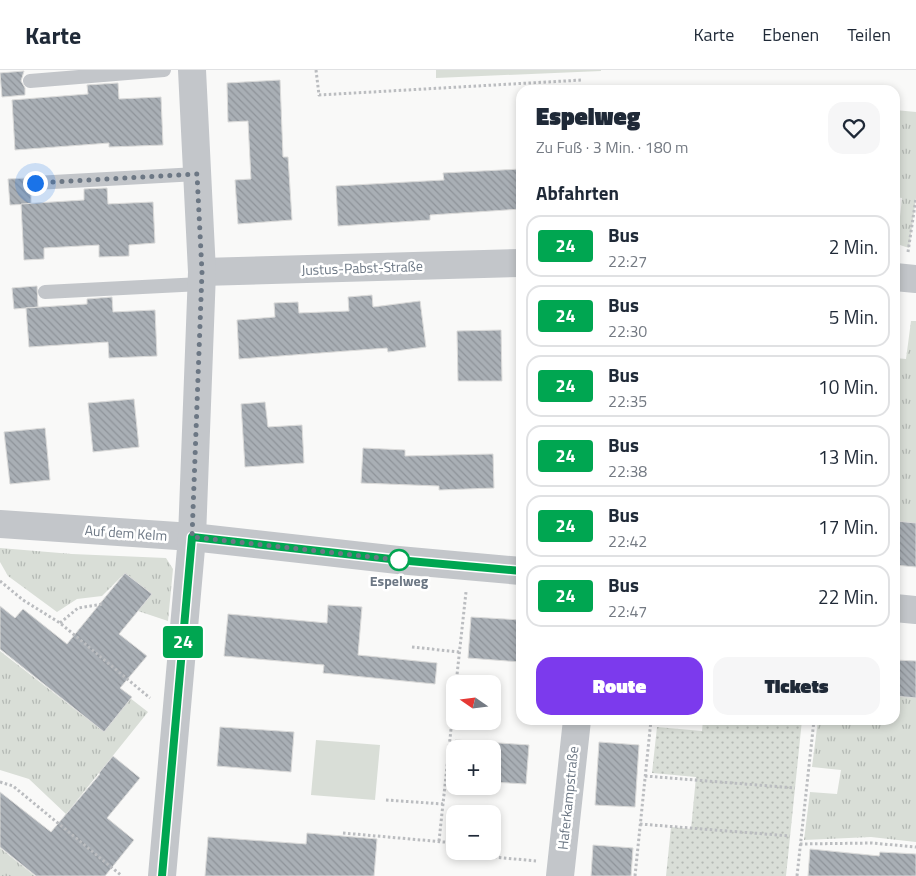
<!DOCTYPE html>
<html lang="de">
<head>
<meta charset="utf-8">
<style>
  body { margin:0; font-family:"Titillium Web",sans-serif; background:#f6f6f7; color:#1f2937; height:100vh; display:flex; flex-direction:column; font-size:19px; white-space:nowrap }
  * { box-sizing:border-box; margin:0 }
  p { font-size:16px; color:#747a83 }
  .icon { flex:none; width:28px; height:28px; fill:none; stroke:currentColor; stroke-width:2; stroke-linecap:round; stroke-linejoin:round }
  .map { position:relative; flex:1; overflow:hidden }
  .details { position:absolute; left:516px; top:15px; width:384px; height:640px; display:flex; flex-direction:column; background:#fff; border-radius:15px; box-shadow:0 2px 8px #0003 }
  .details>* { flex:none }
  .badge { padding:0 10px; border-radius:4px; font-size:18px; line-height:32px }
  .needle { width:32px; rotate:284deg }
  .controls { position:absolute; left:446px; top:605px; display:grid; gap:10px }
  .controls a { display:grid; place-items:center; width:55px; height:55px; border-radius:10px; background:#fff; box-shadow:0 2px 8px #0003; font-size:25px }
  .you { position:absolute; width:25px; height:25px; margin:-12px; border:4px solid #fff; border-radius:50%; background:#1a73e8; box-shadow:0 0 0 8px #1a73e833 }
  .map>.badge { position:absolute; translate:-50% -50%; box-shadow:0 0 0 2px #fff }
  h2 { padding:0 20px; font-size:19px; line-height:45px }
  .round { display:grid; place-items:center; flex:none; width:52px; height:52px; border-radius:15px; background:#f6f6f7 }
  .overview { display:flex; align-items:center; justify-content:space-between; height:85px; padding:0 20px }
  h1 { font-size:24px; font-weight:800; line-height:38px }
  .action { display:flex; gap:10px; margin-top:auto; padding:10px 20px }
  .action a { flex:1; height:58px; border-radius:15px; background:#7c3aed; color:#fff; font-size:20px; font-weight:800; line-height:58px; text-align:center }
  .action a+a { background:#f6f6f7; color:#1f2937 }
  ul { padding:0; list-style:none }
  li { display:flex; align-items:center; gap:15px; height:62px; margin:0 10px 8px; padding:0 10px; border:2px solid #e0e1e3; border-radius:15px }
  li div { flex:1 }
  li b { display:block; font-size:19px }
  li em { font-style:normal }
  li .badge { min-width:55px; font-weight:700; text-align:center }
  header { display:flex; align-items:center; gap:30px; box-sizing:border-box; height:70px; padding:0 25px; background:#fff; border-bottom:1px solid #e0e1e3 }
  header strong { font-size:24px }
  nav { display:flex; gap:28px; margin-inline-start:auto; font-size:18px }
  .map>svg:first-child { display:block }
  .grass { fill:url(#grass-tufts) }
  .forest { fill:url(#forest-firs) }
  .park { fill:#d9ded7 }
  .garden { fill:url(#garden-dots) }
  .building { fill:url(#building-back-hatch); stroke:#dbdbda }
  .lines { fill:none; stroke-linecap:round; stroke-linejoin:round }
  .path { stroke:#bbbdc0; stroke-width:3; stroke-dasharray:2.5 2.5; stroke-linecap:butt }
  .service { stroke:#c3c6ca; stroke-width:14 }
  .minor { stroke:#c3c6ca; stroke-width:28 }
  .line-casing { stroke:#fff; stroke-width:11 }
  .line { stroke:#00a651; stroke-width:8 }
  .walk { stroke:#6c7784; stroke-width:5; stroke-dasharray:0 9 }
  .stop-dot { fill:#fff; stroke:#00a651; stroke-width:2.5 }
  .labels { text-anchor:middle; stroke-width:5; stroke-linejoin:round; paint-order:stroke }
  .street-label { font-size:14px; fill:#6c7784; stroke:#fff }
  .stop-label { font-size:14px; font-weight:bold; fill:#6c7784; stroke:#fff }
</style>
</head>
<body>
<header>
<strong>Karte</strong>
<nav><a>Karte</a><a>Ebenen</a><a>Teilen</a></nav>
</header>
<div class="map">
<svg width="916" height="806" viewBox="0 0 916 806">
  <defs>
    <pattern id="grass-tufts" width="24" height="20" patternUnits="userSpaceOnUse" patternTransform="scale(1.25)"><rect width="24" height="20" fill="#d9ded7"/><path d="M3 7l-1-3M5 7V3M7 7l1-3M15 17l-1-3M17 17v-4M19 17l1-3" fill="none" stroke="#b4b9b4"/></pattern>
    <pattern id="forest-firs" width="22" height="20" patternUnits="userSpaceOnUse" patternTransform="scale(1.25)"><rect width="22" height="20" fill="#d9ded7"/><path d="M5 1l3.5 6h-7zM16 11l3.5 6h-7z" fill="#b4b9b4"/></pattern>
    <pattern id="garden-dots" width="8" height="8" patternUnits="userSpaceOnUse" patternTransform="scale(1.25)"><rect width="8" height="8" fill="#d9ded7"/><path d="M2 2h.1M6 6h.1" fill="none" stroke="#b4b9b4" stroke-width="1.8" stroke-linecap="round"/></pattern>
    <pattern id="building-back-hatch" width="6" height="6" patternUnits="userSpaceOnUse" patternTransform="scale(1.25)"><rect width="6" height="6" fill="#a9afb5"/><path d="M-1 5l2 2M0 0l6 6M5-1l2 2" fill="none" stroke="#8e9399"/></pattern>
  </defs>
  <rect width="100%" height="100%" fill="#f9f9f8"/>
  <!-- grass -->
  <g class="grass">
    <polygon points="895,40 916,42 916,128 909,178 897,174 902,128 895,127"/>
    <polygon points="911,251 916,251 916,453 895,451 895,288 906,289"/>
    <polygon points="0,478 72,484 166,488 173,499 168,551 138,541 152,524 125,503 102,526 77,529 57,542 8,506 0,492"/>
    <polygon points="0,581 104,662 130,628 148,642 66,744 29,709 0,700"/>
    <polygon points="898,626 916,628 916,772 871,767 804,770 810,722 837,724 841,700 812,697 818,650 895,650 895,635 897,635"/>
    <polygon points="0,778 35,806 0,806"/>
  </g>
  <!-- forest -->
  <polygon class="forest" points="702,17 837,20 624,20"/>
  <!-- park -->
  <g class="park">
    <polygon points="436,0 601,0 601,1 436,8"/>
    <polygon points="316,670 380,675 375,730 311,725"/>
  </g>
  <!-- garden -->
  <polygon class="garden" points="703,650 802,650 786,806 666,806 671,757 691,759 696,707 652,703 657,657 702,661"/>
  <!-- building -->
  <g class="building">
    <polygon points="24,1 21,11 25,18 25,25 2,27 0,3"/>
    <polygon points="280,10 283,87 288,87 292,150 238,154 235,110 251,109 248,51 228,52 227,13"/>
    <polygon points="118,13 119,29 161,27 163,75 109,77 109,73 15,80 12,30 88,24 87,15"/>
    <polygon points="521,99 521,139 430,145 430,150 338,156 336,116 444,110 443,103"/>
    <polygon points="28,108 26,114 31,120 31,134 10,135 8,109"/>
    <polygon points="107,118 108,134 153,132 155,173 129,175 129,186 99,187 99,175 44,178 44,189 24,190 21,134 84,130 84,119"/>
    <polygon points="37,216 38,237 14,239 12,218"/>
    <polygon points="372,225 373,237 420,231 426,277 388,282 387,278 239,289 237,250 275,247 274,233 298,232 299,243 349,241 348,227"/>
    <polygon points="112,227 113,242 155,240 157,286 109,288 108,272 29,277 26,238 87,234 87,229"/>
    <polygon points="501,260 502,311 458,311 457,261"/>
    <polygon points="134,329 139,377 93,382 88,333"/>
    <polygon points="265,332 268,357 302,355 304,393 245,397 241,334"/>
    <polygon points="45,358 50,410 10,414 4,362"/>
    <polygon points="363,378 405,380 405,386 493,384 494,418 439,420 439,416 361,413"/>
    <polygon points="895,451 916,453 916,497 895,495"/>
    <polygon points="125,503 152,524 119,564 147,586 120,618 132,627 104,662 0,579 0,536 15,548 23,539 67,574"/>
    <polygon points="328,535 362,537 358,585 437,593 435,614 323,603 324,595 224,586 228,544 327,553"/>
    <polygon points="471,547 521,550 521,592 468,588"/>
    <polygon points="895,590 916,591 916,628 895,626"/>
    <polygon points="220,657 294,662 291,702 217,696"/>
    <polygon points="455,670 529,675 526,714 492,712 492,679 455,679 455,709 452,709"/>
    <polygon points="599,672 639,675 635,737 595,735"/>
    <polygon points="113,686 140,708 107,748 134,770 105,806 36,806 0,777 0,722 51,762 100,704 99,703"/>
    <polygon points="307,763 377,769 374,806 205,806 208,767 306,774"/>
    <polygon points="593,775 633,778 631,806 591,806"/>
    <polygon points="810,779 879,786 880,782 916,784 916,806 808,806"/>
  </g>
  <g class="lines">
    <!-- path -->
    <g class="path">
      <polyline points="316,0 319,25 582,10"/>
      <polyline points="908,182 916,128"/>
      <polyline points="0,511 23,530 60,553 150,628"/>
      <polyline points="60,553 78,538 103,534"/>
      <polyline points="412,577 459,582"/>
      <polyline points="456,614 466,522"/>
      <polyline points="645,706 795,718"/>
      <polyline points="0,712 13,716 122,806"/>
      <polyline points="386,730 443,734"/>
      <polyline points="640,754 790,766"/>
      <polyline points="343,763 455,773"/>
      <polyline points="439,771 455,622"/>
      <polyline points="800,774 872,773 916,777"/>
      <polyline points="473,781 473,785 536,791"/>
      <polyline points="635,806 651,650"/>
      <polyline points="797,806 814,650"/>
    </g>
    <!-- service -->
    <g class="service">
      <polyline points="30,11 164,0"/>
      <polyline points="35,113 197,104"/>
      <polyline points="45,222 201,214"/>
    </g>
    <!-- minor -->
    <g class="minor">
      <polyline points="202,202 521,193"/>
      <polyline points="895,207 916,209"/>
      <polyline points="0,454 192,467 398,490 521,501"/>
      <polyline points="895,538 916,540"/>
      <polyline points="162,806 192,467 202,202 192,0"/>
      <polyline points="560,806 577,650"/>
    </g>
  </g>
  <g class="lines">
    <defs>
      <polyline id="line" points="162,806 192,467 409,491 521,501"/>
    </defs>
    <!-- line casing -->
    <use href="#line" class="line-casing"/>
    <!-- line -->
    <use href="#line" class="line"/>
    <!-- walk -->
    <polyline class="walk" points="35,113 197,104 202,202 192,467 399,490"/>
  </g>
  <!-- markers -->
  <circle class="stop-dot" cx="399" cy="490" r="10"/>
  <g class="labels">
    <!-- street labels -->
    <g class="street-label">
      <text transform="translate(362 198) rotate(-2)" y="5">Justus-Pabst-Straße</text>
      <text transform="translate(126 463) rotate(4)" y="5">Auf dem Kelm</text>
      <text transform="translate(568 728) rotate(-84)" y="5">Haferkampstraße</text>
    </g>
    <!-- stop labels -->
    <g class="stop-label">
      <text x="399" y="516">Espelweg</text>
    </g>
  </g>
</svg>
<div class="controls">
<a><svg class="needle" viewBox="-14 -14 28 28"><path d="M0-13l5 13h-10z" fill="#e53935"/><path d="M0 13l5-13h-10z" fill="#747a83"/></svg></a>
<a>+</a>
<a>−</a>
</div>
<div class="you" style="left:35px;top:113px"></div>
<b class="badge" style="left:183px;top:572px;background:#00a651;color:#fff">24</b>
<section class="details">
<div class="overview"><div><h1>Espelweg</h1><p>Zu Fuß · 3 Min. · 180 m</p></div><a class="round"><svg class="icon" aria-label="heart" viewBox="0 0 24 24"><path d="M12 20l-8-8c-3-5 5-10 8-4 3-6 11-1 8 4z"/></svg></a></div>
<h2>Abfahrten</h2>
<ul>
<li><span class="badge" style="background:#00a651;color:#fff">24</span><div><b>Bus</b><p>22:27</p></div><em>2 Min.</em></li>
<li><span class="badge" style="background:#00a651;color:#fff">24</span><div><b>Bus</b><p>22:30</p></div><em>5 Min.</em></li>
<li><span class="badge" style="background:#00a651;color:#fff">24</span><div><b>Bus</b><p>22:35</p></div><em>10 Min.</em></li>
<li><span class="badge" style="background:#00a651;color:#fff">24</span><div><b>Bus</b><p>22:38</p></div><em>13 Min.</em></li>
<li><span class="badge" style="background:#00a651;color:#fff">24</span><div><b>Bus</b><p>22:42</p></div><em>17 Min.</em></li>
<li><span class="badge" style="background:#00a651;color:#fff">24</span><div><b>Bus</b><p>22:47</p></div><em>22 Min.</em></li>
</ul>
<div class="action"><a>Route</a><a>Tickets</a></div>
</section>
</div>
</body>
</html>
